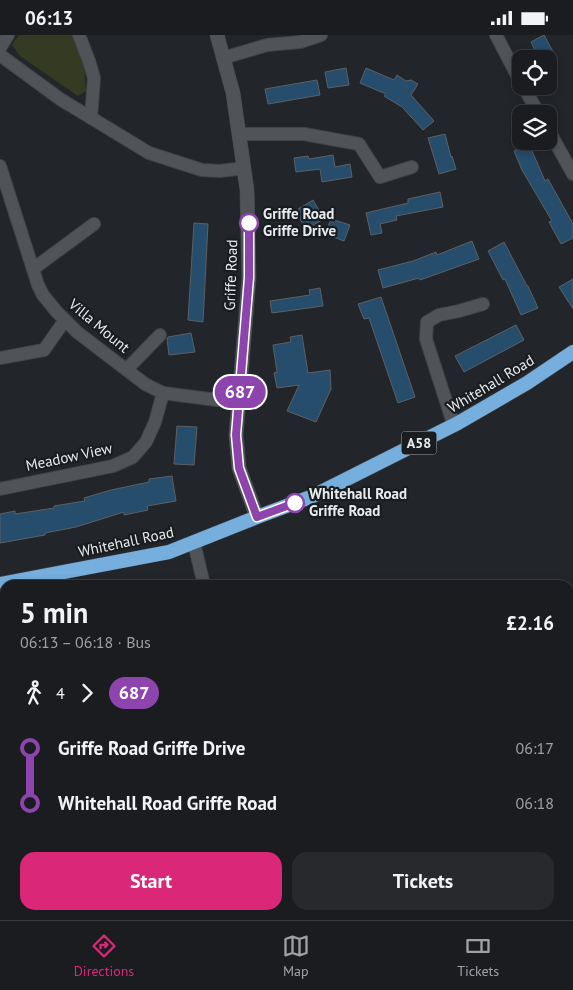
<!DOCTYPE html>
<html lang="en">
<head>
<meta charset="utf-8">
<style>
  body { margin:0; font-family:"PT Sans",sans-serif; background:#27292d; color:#f1f3f6; height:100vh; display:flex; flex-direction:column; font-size:19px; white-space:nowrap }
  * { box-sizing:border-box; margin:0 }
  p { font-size:16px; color:#9fa1a5 }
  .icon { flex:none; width:28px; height:28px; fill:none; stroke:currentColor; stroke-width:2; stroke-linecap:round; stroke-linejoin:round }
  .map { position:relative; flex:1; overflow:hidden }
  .drawer { position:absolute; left:0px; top:545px; width:574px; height:340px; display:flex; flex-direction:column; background:#1a1c20; border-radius:15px 15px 0 0; box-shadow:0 2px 8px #0003,0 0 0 1px #383a3e }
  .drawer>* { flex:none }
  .badge { padding:0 10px; border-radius:16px; font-size:18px; line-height:32px }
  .buttons { position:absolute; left:512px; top:15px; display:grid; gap:10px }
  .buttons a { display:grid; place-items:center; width:45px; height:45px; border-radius:10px; background:#1a1c20; box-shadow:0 2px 8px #0003,0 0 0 1px #383a3e; font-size:25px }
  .map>.badge { position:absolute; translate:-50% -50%; box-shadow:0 0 0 2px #fff }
  .legs { display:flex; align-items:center; gap:8px; height:55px; padding:0 20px; font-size:16px }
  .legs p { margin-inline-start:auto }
  .overview { display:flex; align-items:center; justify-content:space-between; height:85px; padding:0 20px }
  h1 { font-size:28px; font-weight:600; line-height:38px }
  .button { display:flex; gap:10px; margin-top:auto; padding:10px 20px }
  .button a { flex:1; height:58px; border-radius:15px; background:#db2777; color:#fff; font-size:20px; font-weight:600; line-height:58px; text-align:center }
  .button a+a { background:#27292d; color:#f1f3f6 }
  ul { padding:0 20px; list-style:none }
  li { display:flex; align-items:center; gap:18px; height:55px; font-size:19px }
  li i { display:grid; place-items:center; width:8px; height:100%; margin:0 6px; background:currentColor }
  li i::after { content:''; width:12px; height:12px; margin:-6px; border:4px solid; border-radius:50%; background:#1a1c20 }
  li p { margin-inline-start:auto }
  li:first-child i { background:linear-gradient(#0000 50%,currentColor 0) }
  li:last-child i { background:linear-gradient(currentColor 50%,#0000 0) }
  .status { display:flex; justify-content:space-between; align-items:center; height:35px; padding:0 25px; background:#1a1c20; direction:ltr }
  .status svg { height:14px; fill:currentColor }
  .menu { display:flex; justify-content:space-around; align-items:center; height:70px; border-top:1px solid #383a3e; background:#1a1c20; font-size:14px; color:#9fa1a5 }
  .menu a { display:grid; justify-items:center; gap:2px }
  .menu .current { color:#db2777 }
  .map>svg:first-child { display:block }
  .green { fill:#353b22 }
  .building { fill:#264d6c; stroke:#5c6064 }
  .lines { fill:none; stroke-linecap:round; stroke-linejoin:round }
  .minor-casing { stroke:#414447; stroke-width:14 }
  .tertiary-casing { stroke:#414447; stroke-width:15 }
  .trunk-casing { stroke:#414447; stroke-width:15 }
  .path { stroke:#606467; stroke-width:2.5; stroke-dasharray:2.5 2.5; stroke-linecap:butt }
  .minor { stroke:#505458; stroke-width:12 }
  .tertiary { stroke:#505458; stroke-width:14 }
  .trunk { stroke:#76aedd; stroke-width:14 }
  .line-1-casing { stroke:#fff; stroke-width:11 }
  .line-1 { stroke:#8e44ad; stroke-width:8 }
  .stop-1-dot { fill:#fff; stroke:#8e44ad; stroke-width:2.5 }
  .labels { text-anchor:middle; stroke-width:4.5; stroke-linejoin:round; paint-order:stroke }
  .shield { fill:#191d20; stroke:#aaadb0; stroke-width:1 }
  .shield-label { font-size:14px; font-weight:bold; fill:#e8ebed }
  .stop-label { font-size:15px; font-weight:bold; fill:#e8ebed; stroke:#191d20; text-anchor:start }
  .street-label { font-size:15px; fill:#e8ebed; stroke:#191d20 }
</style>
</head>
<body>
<div class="status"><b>06:13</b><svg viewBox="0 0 49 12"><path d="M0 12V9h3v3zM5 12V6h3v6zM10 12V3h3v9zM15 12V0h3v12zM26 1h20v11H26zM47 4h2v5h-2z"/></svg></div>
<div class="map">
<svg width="573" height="885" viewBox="0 0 573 885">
  <rect width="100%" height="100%" fill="#22262a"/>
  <!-- green -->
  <polygon class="green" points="19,0 73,0 84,32 86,56 78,61 20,21 12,10"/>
  <!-- building -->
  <g class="building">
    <polygon points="544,0 557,24 539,24 531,7"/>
    <polygon points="346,33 349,50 328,53 325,37"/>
    <polygon points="366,33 394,45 397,40 406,46 411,45 418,49 411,60 434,86 423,95 402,72 384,61 386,59 360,48"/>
    <polygon points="317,45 320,60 268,69 265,54"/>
    <polygon points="445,99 451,122 452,121 456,134 439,139 428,103"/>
    <polygon points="529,109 545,146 548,144 573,189 573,203 561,209 549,187 552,186 522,135 514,116"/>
    <polygon points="333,120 335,132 350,129 352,142 322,147 320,134 296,137 294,123 308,121 309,124"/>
    <polygon points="440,157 443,172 396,181 397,185 380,189 382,198 371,200 366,178 408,168 408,164"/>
    <polygon points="313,165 324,184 306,194 295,176"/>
    <polygon points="331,184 350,190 344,206 325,199"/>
    <polygon points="194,188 208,189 203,287 188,285"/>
    <polygon points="472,206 479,224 420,245 419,243 383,253 378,235 413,226 436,217 437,220"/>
    <polygon points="504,207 527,251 528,251 538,273 521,280 505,244 503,245 488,216"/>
    <polygon points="573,244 573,274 559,252"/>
    <polygon points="320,253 323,271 272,278 270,266 310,260 309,255"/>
    <polygon points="381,262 415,362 398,368 369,283 364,284 358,269"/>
    <polygon points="516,290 524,305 464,337 455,321"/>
    <polygon points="191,298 195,317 169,320 167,304 168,302"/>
    <polygon points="302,300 308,338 330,335 331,354 316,387 287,376 299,350 277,353 274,338 277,337 273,310 291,307 290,302"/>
    <polygon points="177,391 197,392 194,430 174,429"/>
    <polygon points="172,441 176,466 147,471 148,475 124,480 124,477 76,492 45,498 45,500 0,508 0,479 15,476 15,479 54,473 54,471 85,466 84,463 111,455 149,447 149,444"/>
  </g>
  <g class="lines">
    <defs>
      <g id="minor">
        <polyline points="79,0 89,26 94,43 91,83"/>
        <polyline points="496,0 521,48"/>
        <polyline points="0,13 8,0"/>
        <polyline points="0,20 60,64 149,118 202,135 220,136 244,133"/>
        <polyline points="223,23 267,10 300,7 321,0"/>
        <polyline points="523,51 539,79"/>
        <polyline points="549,96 573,139"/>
        <polyline points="239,99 304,99 359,109 380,142 412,132"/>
        <polyline points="0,131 38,250 43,260 56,276 77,297 145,349 163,358 217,365 239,363"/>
        <polyline points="33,234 94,189"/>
        <polyline points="0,323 44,315 65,285"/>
        <polyline points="127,334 160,300"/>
        <polyline points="454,391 426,304 427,287 439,280 459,276 483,269"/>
        <polyline points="0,454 113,431 133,422 146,407 155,387 163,358"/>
        <polyline points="194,508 204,550"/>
        <polyline points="231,885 236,880"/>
      </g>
      <polyline id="tertiary" points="217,0 233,58 247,155 249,243 236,400 239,433 257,482"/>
      <polyline id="trunk" points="0,549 169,517 257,482 313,461 458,388 527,348 573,317"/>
    </defs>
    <!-- minor casing -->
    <use href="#minor" class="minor-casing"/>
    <!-- tertiary casing -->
    <use href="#tertiary" class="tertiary-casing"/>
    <!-- trunk casing -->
    <use href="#trunk" class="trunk-casing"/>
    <!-- path -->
    <g class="path">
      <polyline points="569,806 573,804"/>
      <polyline points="260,880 264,885"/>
    </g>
    <!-- minor -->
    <use href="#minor" class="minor"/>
    <!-- tertiary -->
    <use href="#tertiary" class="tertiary"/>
    <!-- trunk -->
    <use href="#trunk" class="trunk"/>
  </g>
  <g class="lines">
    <defs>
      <polyline id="line-1" points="249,188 249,243 236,400 239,433 257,482 295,468"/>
    </defs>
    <!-- line-1 casing -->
    <use href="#line-1" class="line-1-casing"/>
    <!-- line-1 -->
    <use href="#line-1" class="line-1"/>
  </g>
  <!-- markers -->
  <g class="stop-1-dot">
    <circle cx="249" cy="188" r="9"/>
    <circle cx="295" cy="468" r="9"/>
  </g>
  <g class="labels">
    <!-- shield labels -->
    <rect class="shield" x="401.5" y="396.5" width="35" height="23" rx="4"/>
    <g class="shield-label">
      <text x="419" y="413">A58</text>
    </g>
    <!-- stop labels -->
    <g class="stop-label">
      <text x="263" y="184">Griffe Road<tspan x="263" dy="17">Griffe Drive</tspan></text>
      <text x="309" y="464">Whitehall Road<tspan x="309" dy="17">Griffe Road</tspan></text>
    </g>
    <!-- street labels -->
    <g class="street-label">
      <text transform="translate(231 240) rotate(-88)" y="5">Griffe Road</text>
      <text transform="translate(99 291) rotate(40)" y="5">Villa Mount</text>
      <text transform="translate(491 349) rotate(-31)" y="5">Whitehall Road</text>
      <text transform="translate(69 422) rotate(-12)" y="5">Meadow View</text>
      <text transform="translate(126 507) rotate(-12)" y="5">Whitehall Road</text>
    </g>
  </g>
</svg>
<div class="buttons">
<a><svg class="icon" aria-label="locate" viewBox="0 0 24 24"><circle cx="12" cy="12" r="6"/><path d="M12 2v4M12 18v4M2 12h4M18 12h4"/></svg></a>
<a><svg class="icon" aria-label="layers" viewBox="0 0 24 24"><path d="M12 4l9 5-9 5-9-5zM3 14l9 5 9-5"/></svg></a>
</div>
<b class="badge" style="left:240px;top:357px;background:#8e44ad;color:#fff">687</b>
<section class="drawer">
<div class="overview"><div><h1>5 min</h1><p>06:13 – 06:18 · Bus</p></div><b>£2.16</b></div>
<div class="legs"><svg class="icon" aria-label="walk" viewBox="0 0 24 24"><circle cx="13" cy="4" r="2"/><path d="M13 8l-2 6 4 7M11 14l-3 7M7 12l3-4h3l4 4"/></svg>4<svg class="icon" aria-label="forward" viewBox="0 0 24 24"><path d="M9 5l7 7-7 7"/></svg><b class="badge" style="background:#8e44ad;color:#fff">687</b></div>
<ul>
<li><i style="color:#8e44ad"></i><b>Griffe Road Griffe Drive</b><p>06:17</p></li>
<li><i style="color:#8e44ad"></i><b>Whitehall Road Griffe Road</b><p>06:18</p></li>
</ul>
<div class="button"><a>Start</a><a>Tickets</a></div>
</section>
</div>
<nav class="menu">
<a class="current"><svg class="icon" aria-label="directions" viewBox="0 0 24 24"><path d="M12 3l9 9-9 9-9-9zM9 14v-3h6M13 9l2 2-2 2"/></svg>Directions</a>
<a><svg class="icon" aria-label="map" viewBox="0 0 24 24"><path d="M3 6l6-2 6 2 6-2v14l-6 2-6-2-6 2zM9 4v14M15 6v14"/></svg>Map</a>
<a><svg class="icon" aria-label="tickets" viewBox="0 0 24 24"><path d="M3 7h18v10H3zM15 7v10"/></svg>Tickets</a>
</nav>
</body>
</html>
